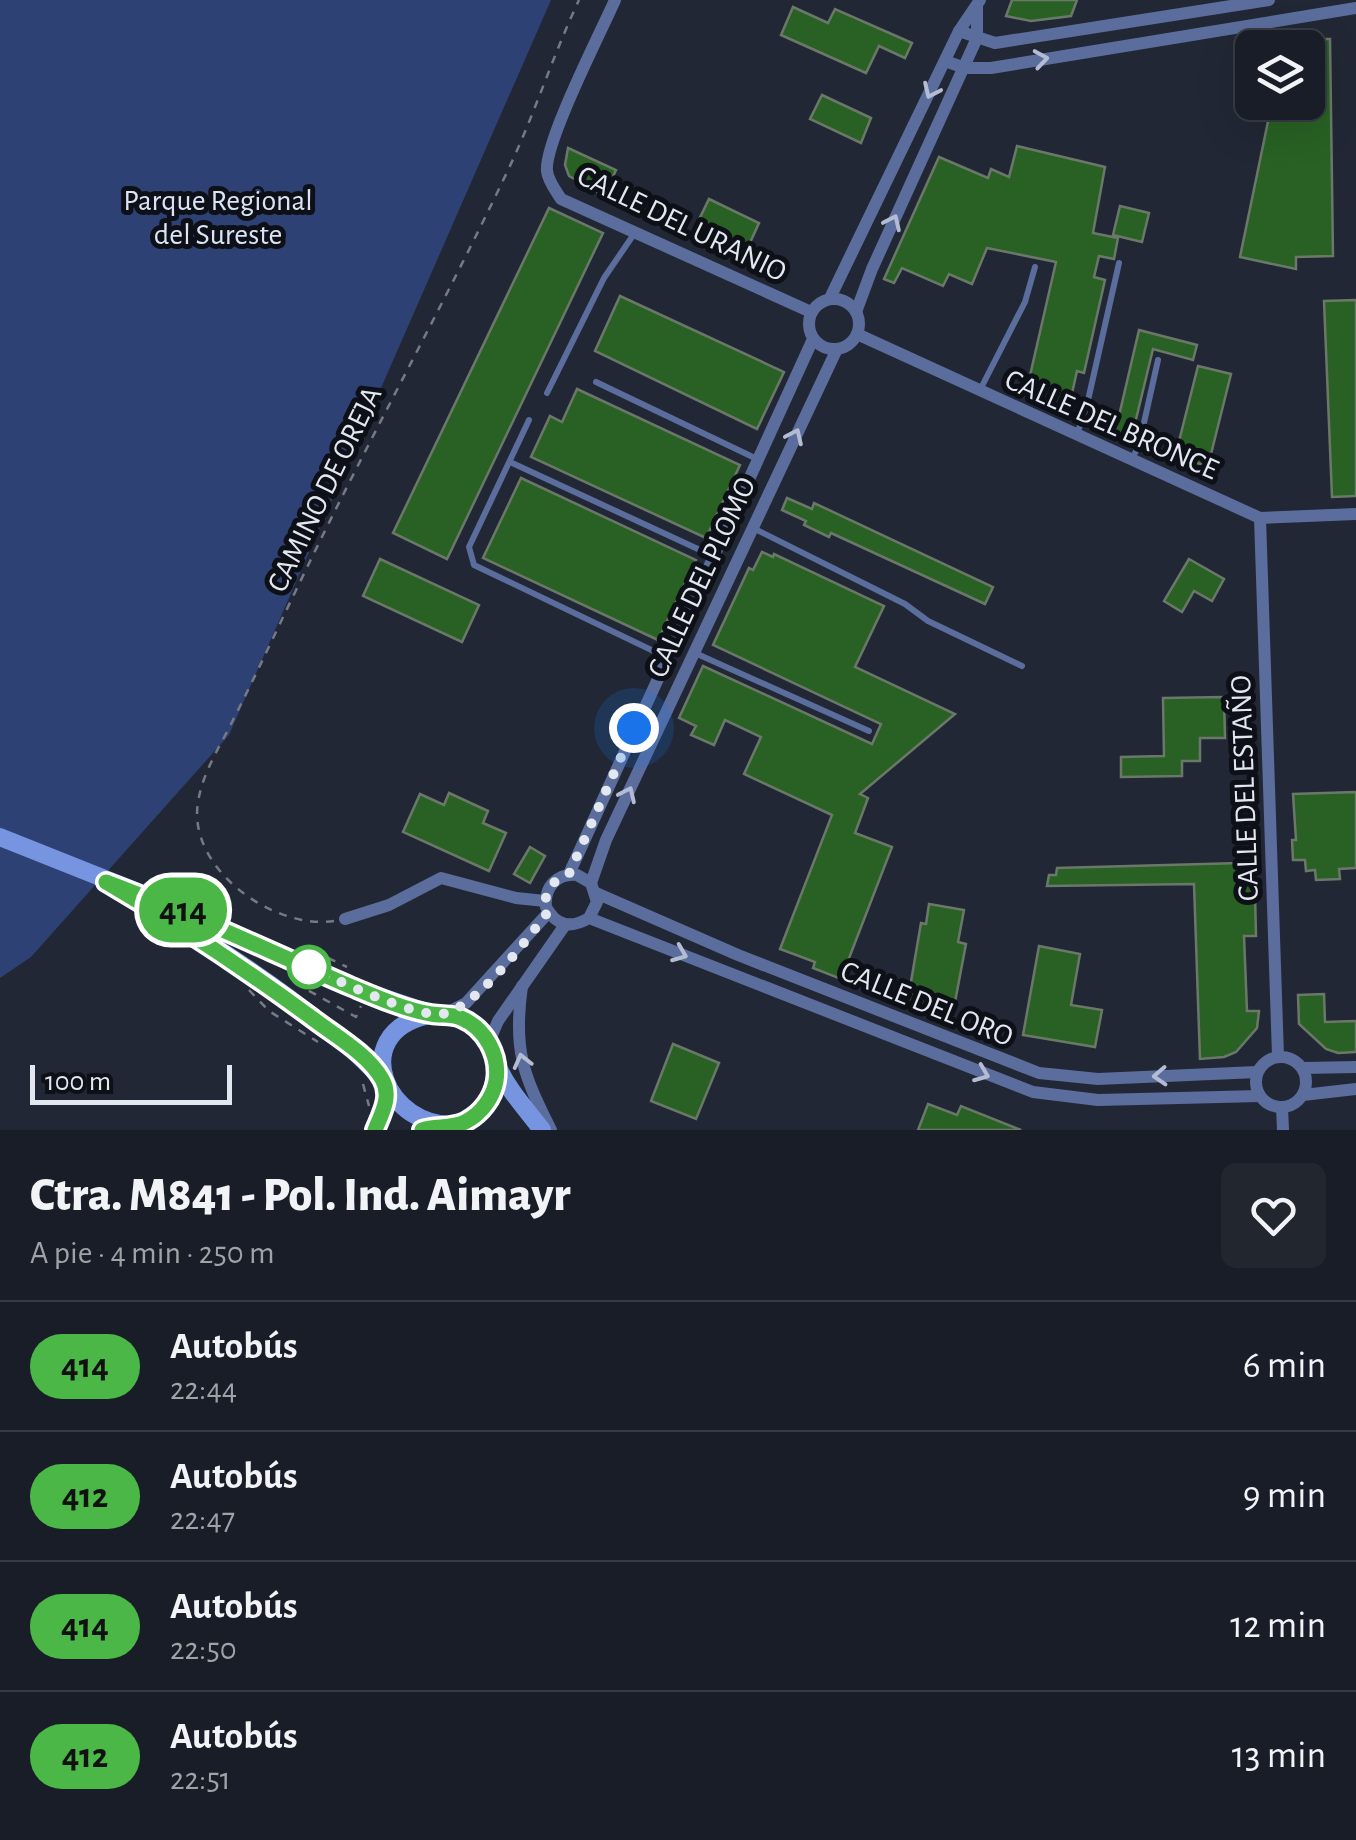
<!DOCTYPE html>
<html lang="es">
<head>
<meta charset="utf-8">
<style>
  body { margin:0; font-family:"Alegreya Sans",sans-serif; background:#22262f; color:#f1f3f6; height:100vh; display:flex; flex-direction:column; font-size:38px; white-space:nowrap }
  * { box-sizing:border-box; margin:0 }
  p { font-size:32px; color:#9fa2a7 }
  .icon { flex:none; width:55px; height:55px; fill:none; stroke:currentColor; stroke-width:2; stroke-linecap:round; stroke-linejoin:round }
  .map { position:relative; height:1130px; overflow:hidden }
  .drawer { display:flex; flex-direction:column; background:#191d27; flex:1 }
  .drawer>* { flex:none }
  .badge { padding:0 20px; border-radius:32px; font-size:35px; line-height:65px }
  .fabs { position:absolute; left:1235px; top:30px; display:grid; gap:20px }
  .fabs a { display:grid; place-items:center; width:90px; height:90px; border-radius:15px; background:#191d27; box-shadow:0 10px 40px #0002,0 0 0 2px #373b44; font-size:50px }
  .scale { position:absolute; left:30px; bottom:25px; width:202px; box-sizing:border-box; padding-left:10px; border:5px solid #e3e7f0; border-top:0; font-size:28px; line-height:35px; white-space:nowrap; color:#e3e7f0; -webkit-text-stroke:8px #0d1016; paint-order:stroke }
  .you { position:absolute; width:50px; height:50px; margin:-25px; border:8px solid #fff; border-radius:50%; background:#1a73e8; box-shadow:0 0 0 15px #1a73e833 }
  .map>.badge { position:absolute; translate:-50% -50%; box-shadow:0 0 0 5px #fff }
  .round { display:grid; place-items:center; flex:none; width:105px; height:105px; border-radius:15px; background:#22262f }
  .head { display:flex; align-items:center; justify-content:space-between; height:170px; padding:0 30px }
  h1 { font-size:48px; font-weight:800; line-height:75px }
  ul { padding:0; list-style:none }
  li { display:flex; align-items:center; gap:30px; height:130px; padding:0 30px; border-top:2px solid #373b44 }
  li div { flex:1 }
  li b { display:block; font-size:38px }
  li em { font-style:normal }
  li .badge { min-width:110px; font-weight:700; text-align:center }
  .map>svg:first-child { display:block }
  .green { fill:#2d4174 }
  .building { fill:#286123; stroke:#6b7869; stroke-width:2.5 }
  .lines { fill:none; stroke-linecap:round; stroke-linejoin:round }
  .path { stroke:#757a85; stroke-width:2.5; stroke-dasharray:8 8; stroke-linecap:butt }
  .service { stroke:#5a6d9c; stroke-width:6 }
  .minor { stroke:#5a6d9c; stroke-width:12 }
  .secondary { stroke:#7694df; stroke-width:18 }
  .oneway { stroke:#b3bcd3 }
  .line-casing { stroke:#fff; stroke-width:22 }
  .line { stroke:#4ab747; stroke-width:15 }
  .walk { stroke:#e3e7f0; stroke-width:10; stroke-dasharray:0 18 }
  .stop-dot { fill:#fff; stroke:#4ab747; stroke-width:5 }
  .labels { text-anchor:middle; stroke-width:10; stroke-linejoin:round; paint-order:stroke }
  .park-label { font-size:30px; fill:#dbe3f7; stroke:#0d1016 }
  .street-label { font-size:30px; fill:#e3e7f0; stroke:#0d1016 }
</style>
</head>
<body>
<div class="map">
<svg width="1356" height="1130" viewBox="0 0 1356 1130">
  <rect width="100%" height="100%" fill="#212734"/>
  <!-- green -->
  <polygon class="green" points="0,0 551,0 229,735 31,957 0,978"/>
  <!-- building -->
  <g class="building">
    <polygon points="1012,0 1077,0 1071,16 1031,21 1006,16"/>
    <polygon points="793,7 828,23 835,9 912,43 905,58 879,46 866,73 781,35"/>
    <polygon points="1308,39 1330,39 1333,256 1296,257 1296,269 1240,257 1272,102 1308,102"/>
    <polygon points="822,95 871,118 861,143 810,119"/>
    <polygon points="1017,146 1105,167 1093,233 1118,238 1114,259 1099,256 1094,277 1105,280 1084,373 1077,371 1068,411 1044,400 1048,384 1029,380 1056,262 987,248 972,284 949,274 943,286 902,268 894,283 884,279 939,157 988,178 991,169 1009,177"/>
    <polygon points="568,148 616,170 604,196 569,176 565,165"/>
    <polygon points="709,199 759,223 743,258 692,234"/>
    <polygon points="1120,206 1149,213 1142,242 1113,235"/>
    <polygon points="549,208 603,233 447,559 393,533"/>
    <polygon points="620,296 784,372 757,429 595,351"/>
    <polygon points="1356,300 1356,496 1332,497 1324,301"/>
    <polygon points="1139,330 1197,345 1193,360 1153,349 1131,440 1115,433"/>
    <polygon points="1198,366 1231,374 1208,466 1175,457"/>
    <polygon points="577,389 740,465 706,538 531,457 550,416 562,422"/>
    <polygon points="521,478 696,560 658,640 483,558"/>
    <polygon points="787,498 812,509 814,503 993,587 985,604 831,533 829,537 804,525 806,521 782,510"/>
    <polygon points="762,552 773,557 774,554 884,606 855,667 955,714 860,794 868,798 855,833 892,847 841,979 813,968 815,962 780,949 832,815 744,774 761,737 725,720 714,745 691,735 696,726 679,718 703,666 872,744 881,724 713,645 749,568 753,570"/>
    <polygon points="380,559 479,605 462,642 363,596"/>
    <polygon points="1189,559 1224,579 1212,601 1194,591 1182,612 1164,601"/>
    <polygon points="1224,697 1225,738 1200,738 1200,761 1182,761 1182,776 1121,777 1121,757 1164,756 1163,698"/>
    <polygon points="1356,792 1356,868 1339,869 1340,879 1316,880 1315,870 1306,871 1305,860 1293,860 1292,840 1296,840 1293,794"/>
    <polygon points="449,793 488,811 483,823 506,833 489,871 403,832 420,794 444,805"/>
    <polygon points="530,847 545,856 530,883 514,874"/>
    <polygon points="1240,863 1252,865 1252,893 1255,893 1256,936 1244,936 1247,1011 1259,1011 1257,1028 1236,1052 1224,1057 1200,1059 1194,884 1047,886 1049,875 1056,875 1057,868"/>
    <polygon points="929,904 964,910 958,942 966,944 951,1023 907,1005 921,923 926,924"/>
    <polygon points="1039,946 1080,954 1071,1005 1102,1010 1095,1047 1023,1035"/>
    <polygon points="1324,994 1325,1022 1356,1021 1356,1052 1338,1053 1326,1049 1299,1024 1298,995"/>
    <polygon points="673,1044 719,1063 696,1119 651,1101"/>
    <polygon points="928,1104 957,1115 961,1106 1021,1130 918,1130"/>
  </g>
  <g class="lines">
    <!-- path -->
    <g class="path">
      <path d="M334 921C274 930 187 869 198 802 203 771 221 745 234 718 257 673 278 627 300 582 367 442 443 307 509 168 535 113 553 55 579 0"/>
      <polyline points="328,958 347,967"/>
      <polyline points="295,983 356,1017 361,1006"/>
      <polyline points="249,990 269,1011 318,1042"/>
      <polyline points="363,1084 369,1106"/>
    </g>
    <!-- service -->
    <g class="service">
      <polyline points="596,382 757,459"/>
      <polyline points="980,390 1025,302 1035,267"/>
      <polyline points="547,393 604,278 634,234"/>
      <polyline points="529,420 469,547 474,565 666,657"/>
      <polyline points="1076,434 1084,418 1119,263"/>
      <polyline points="1132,459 1139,445 1158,360"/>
      <polyline points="510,462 713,556"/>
      <polyline points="753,528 905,604 928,621 1022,666"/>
      <polyline points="695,653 869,731"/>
    </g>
    <!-- minor -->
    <g class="minor">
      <path d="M615 0C601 32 544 143 547 171 548 181 556 191 561 199L811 312"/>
      <polyline points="959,31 995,43 1269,0"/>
      <polyline points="945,61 965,68 991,68 1356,8"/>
      <polyline points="830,298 959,31 980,0"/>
      <circle cx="834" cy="324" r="25"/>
      <polyline points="856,312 872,269 977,38 977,6"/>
      <polyline points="857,334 1260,518 1356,514"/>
      <polyline points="1260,518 1278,1056"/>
      <polyline points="569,874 813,339"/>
      <polyline points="591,883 606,840 837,349"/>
      <polyline points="596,893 738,955 1039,1073 1098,1079 1257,1072"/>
      <path d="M589 918 597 902 591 883 577 875C557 873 544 887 546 907 556 926 571 929 589 918L1033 1092 1098 1100 1260 1096"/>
      <polyline points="345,919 389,905 441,878 516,898 545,901"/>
      <path d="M522 986C513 1050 523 1074 551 1130"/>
      <polyline points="444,1014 466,1003 549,912"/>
      <polyline points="489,1042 498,1021 565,925"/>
      <circle cx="1281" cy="1082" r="25"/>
      <polyline points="1303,1068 1356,1067"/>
      <polyline points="1303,1095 1356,1089"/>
      <polyline points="1282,1107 1283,1130"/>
      <polyline points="375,1130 388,1097"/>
    </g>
    <!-- secondary -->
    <g class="secondary">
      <polyline points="0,837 188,912 349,986 432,1014"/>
      <path d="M150 907C226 952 321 1014 382 1079"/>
      <path d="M496 1065C495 1092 485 1115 458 1125 385 1130 348 1035 425 1016 443 1012 462 1016 476 1027 489 1038 491 1052 498 1067 508 1090 527 1110 542 1130"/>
    </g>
  </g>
  <!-- one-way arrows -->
  <defs><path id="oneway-chevron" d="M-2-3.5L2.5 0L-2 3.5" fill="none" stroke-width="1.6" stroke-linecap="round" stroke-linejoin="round" transform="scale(2.5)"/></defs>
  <g class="oneway">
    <use href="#oneway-chevron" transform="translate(1041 59) rotate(-9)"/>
    <use href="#oneway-chevron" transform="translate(931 91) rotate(115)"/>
    <use href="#oneway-chevron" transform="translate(893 222) rotate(-65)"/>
    <use href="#oneway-chevron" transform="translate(795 436) rotate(-65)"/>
    <use href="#oneway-chevron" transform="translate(628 794) rotate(-65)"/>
    <use href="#oneway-chevron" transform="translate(680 954) rotate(22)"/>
    <use href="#oneway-chevron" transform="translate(522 1061) rotate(-104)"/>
    <use href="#oneway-chevron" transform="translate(982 1074) rotate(22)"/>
    <use href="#oneway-chevron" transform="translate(1160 1076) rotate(177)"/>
  </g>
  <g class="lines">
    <defs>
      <path id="line" d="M375 1130C382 1113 392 1096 382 1079 368 1054 334 1035 312 1018 245 969 178 924 106 882 190 913 270 952 352 987 376 997 406 1010 431 1014 442 1016 451 1014 461 1018 485 1028 500 1055 496 1081 493 1098 481 1114 465 1122 451 1129 435 1125 422 1130"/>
    </defs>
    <!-- line casing -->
    <use href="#line" class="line-casing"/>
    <!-- line -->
    <use href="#line" class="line"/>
    <!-- walk -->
    <path class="walk" d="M309 967C334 979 416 1018 442 1014 477 1008 526 940 548 912 541 893 551 881 569 874L634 728"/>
  </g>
  <!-- markers -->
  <circle class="stop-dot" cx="309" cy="967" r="20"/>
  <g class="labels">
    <!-- park labels -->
    <g class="park-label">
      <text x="218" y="210">Parque Regional<tspan x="218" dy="34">del Sureste</tspan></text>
    </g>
    <!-- street labels -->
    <g class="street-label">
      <text transform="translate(682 223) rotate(26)" y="10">CALLE DEL URANIO</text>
      <text transform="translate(1112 424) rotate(24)" y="10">CALLE DEL BRONCE</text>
      <text transform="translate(324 489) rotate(-64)" y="10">CAMINO DE OREJA</text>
      <text transform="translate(701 577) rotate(-65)" y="10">CALLE DEL PLOMO</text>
      <text transform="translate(1244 788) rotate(-92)" y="10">CALLE DEL ESTAÑO</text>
      <text transform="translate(927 1003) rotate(22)" y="10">CALLE DEL ORO</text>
    </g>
  </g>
</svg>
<div class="fabs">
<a><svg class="icon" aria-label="layers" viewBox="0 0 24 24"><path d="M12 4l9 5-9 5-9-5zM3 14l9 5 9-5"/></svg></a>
</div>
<div class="scale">100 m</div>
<div class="you" style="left:634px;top:728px"></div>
<b class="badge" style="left:183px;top:910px;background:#4ab747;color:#111">414</b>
</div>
<section class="drawer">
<div class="head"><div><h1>Ctra. M841 - Pol. Ind. Aimayr</h1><p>A pie · 4 min · 250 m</p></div><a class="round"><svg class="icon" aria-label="heart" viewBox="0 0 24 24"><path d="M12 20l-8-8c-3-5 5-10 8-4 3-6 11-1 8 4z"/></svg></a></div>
<ul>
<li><span class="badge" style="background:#4ab747;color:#111">414</span><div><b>Autobús</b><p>22:44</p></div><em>6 min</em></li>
<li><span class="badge" style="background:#4ab747;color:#111">412</span><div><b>Autobús</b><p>22:47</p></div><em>9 min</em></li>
<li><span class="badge" style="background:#4ab747;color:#111">414</span><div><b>Autobús</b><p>22:50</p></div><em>12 min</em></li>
<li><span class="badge" style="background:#4ab747;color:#111">412</span><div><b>Autobús</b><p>22:51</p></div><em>13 min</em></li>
</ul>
</section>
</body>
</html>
